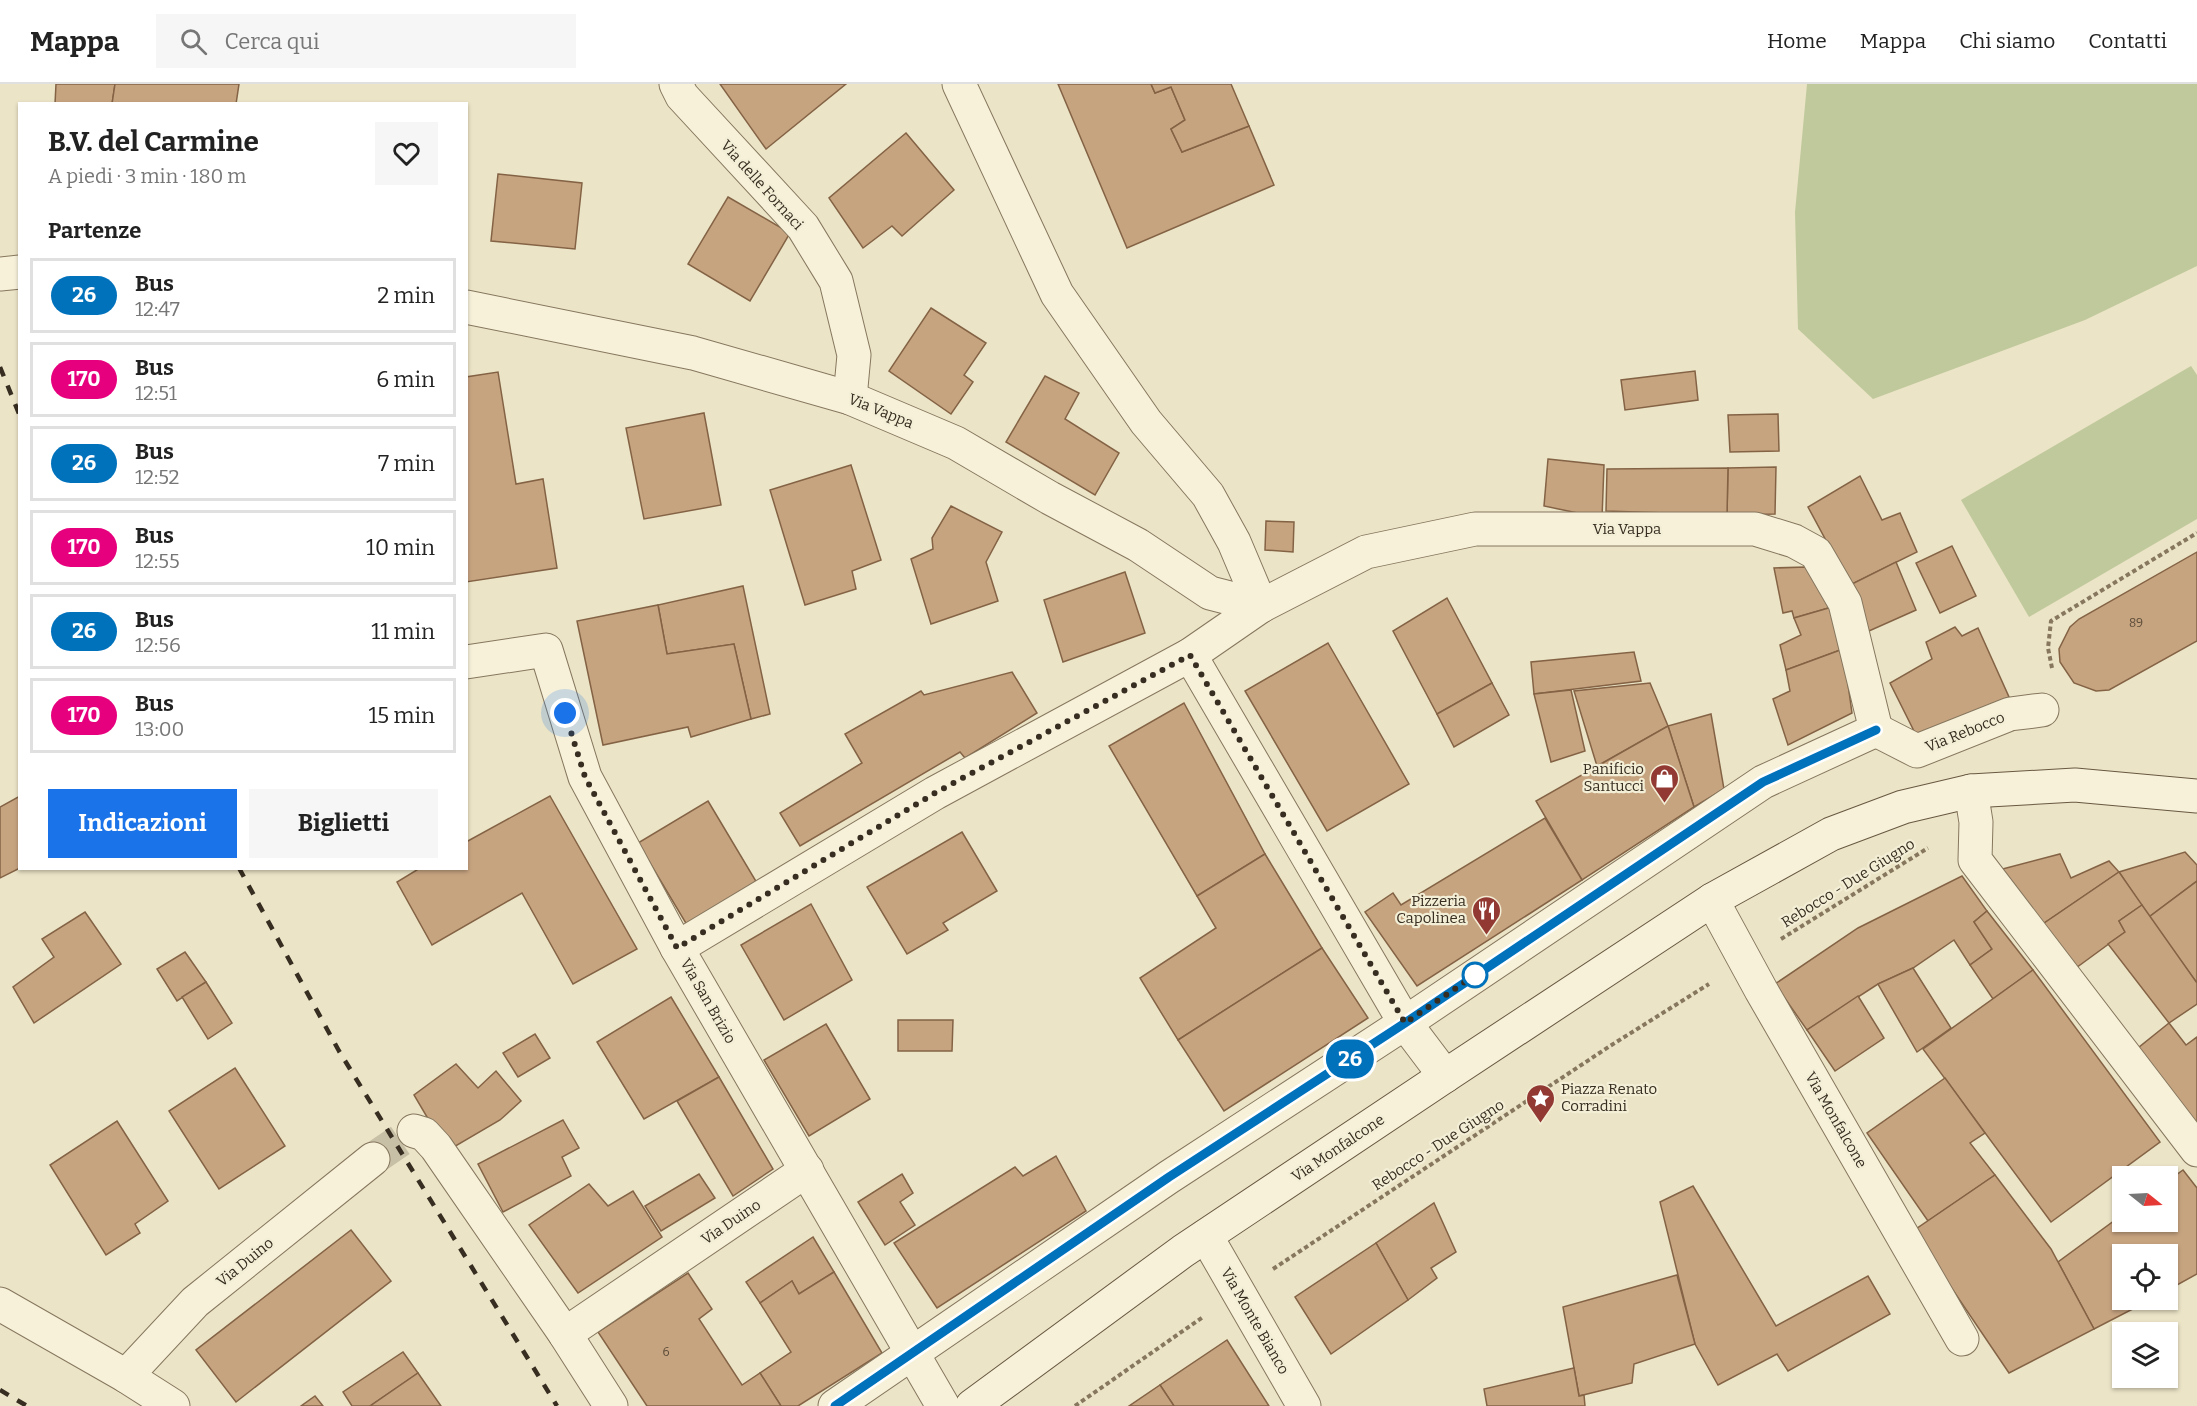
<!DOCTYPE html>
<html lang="it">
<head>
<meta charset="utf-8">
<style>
  body { margin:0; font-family:Bitter,serif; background:#f6f6f6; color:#222; height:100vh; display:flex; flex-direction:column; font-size:22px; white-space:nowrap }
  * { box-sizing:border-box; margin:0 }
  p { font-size:20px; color:#767676 }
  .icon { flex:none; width:33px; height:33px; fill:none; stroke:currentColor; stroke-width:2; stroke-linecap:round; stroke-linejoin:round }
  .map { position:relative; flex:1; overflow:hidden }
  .panel { position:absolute; left:18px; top:18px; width:450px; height:768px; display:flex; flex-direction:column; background:#fff; border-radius:0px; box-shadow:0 2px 4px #0004 }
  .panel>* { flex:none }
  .badge { padding:0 12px; border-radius:20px; font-size:21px; line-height:39px }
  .needle { width:39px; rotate:108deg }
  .tools { position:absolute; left:2112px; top:1082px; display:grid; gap:12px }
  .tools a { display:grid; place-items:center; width:66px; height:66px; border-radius:0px; background:#fff; box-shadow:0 2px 4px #0004; font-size:30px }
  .you { position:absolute; width:30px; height:30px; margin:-15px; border:4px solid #fff; border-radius:50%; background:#1a73e8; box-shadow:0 0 0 9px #1a73e833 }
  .map>.badge { position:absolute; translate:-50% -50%; box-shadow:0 0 0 3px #fff }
  h2 { padding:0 30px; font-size:22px; line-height:54px }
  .round { display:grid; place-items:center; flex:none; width:63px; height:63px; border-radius:0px; background:#f6f6f6 }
  .summary { display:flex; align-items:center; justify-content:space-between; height:102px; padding:0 30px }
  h1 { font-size:28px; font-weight:700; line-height:45px }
  .primary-button { display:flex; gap:12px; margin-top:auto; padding:12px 30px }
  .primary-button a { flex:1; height:69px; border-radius:0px; background:#1a73e8; color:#fff; font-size:24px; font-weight:700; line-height:69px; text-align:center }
  .primary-button a+a { background:#f6f6f6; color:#222 }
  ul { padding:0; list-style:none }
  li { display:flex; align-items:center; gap:18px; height:75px; margin:0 12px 9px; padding:0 18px; border:3px solid #e0e0e0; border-radius:0px }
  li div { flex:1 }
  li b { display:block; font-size:22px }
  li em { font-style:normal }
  li .badge { min-width:66px; font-weight:700; text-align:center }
  header { display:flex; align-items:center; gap:36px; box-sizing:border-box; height:84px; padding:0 30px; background:#fff; border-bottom:2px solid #e0e0e0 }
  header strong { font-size:28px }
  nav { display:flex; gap:33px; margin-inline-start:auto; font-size:21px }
  .search { width:420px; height:54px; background:#f6f6f6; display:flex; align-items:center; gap:15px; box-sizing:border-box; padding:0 21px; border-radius:0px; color:#767676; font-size:22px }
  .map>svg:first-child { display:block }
  .green { fill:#c0c99b }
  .building { fill:#c7a480; stroke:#846345; stroke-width:1.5 }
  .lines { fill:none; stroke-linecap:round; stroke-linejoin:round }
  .minor-tunnel { stroke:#c7bfa6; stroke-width:33; stroke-dasharray:33 16; stroke-linecap:butt }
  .pedestrian-casing { stroke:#86775e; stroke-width:35 }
  .minor-casing { stroke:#86775e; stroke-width:35 }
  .secondary-casing { stroke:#685841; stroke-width:35 }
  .path { stroke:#86775e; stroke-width:4; stroke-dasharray:4.5 3; stroke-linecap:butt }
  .pedestrian { stroke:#f7f1da; stroke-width:33 }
  .minor { stroke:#f7f1da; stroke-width:33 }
  .secondary { stroke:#f7f1da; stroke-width:33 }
  .rail { stroke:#372d20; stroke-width:4.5; stroke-dasharray:10 10; stroke-linecap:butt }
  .line-casing { stroke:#fff; stroke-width:14 }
  .line { stroke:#0072bc; stroke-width:9 }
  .walk { stroke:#372d20; stroke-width:6; stroke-dasharray:0 10.8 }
  .stop-dot { fill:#fff; stroke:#0072bc; stroke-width:3 }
  .labels { text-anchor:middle; stroke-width:4.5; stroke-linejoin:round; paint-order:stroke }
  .number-label { font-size:12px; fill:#5b4b38 }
  .street-label { font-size:15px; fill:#372d20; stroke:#f3eed6 }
  .poi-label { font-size:15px; fill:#372d20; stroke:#f3eed6; text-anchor:end }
</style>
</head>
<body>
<header>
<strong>Mappa</strong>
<div class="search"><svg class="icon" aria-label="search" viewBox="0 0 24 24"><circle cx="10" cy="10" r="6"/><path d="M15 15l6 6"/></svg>Cerca qui</div>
<nav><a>Home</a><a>Mappa</a><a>Chi siamo</a><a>Contatti</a></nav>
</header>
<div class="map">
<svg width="2197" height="1322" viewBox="0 0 2197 1322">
  <rect width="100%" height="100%" fill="#ebe4c7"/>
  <!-- green -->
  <g class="green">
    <polygon points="1807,0 2197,0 2197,182 2085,236 1873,315 1798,245 1795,128"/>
    <polygon points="2191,282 2197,291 2197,435 2029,533 1961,416"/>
  </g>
  <!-- building -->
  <g class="building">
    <polygon points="56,0 115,0 112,20 55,20"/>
    <polygon points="115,0 239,0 236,20 112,20"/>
    <polygon points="720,0 846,0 766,65"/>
    <polygon points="1058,0 1151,0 1155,9 1171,3 1185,36 1171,45 1182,68 1249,42 1274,101 1127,164"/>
    <polygon points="1151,0 1231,0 1249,42 1182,68 1171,45 1185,36 1171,3 1155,9"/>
    <polygon points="906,49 954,106 902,152 892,142 863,164 829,114"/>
    <polygon points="498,90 582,99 575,165 491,157"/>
    <polygon points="728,113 790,149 750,217 688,180"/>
    <polygon points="931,224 986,259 964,291 973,298 951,330 889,287"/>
    <polygon points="1695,287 1698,316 1625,326 1621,296"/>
    <polygon points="498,288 516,400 543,395 557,484 466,498 466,293"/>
    <polygon points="1045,292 1079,309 1065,335 1119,369 1095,411 1006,358"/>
    <polygon points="704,329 721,421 644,435 626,344"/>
    <polygon points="1778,330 1779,367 1730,368 1728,331"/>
    <polygon points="1548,375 1604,381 1602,434 1544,422"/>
    <polygon points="851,381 881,476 852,487 856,505 805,521 770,406"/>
    <polygon points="1776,383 1775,430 1727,431 1728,384"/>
    <polygon points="1728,384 1727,431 1606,427 1607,385"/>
    <polygon points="1860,392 1882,436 1900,429 1917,468 1850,501 1808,423"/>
    <polygon points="951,422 1002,448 986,478 998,517 931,540 911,475 933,465 932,454"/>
    <polygon points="1266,437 1294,438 1293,468 1265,466"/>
    <polygon points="1952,462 1976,512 1940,529 1916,479"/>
    <polygon points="2197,468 2197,557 2109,606 2096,607 2074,599 2060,578 2059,565 2070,543 2079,535"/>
    <polygon points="1896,478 1916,526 1869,547 1850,501"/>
    <polygon points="1806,483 1832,523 1794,534 1792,527 1783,529 1774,484"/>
    <polygon points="1125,488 1145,549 1063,578 1044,516"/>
    <polygon points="743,502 770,630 751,635 734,560 667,570 658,521"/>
    <polygon points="1447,514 1492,599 1437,630 1393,547"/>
    <polygon points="658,521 667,570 734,560 751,635 691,653 688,643 603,661 577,537"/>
    <polygon points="1832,523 1843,565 1786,586 1780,561 1801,551 1794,534"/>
    <polygon points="1955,543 1962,552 1978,544 2009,613 1918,655 1890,599 1932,575 1926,558"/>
    <polygon points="1328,559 1409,700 1327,747 1245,607"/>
    <polygon points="1843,565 1852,629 1788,661 1773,615 1790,607 1786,586"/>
    <polygon points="1634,568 1641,597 1534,610 1531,578"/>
    <polygon points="1012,588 1037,629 965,674 960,668 800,762 780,729 862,679 845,650 921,607 924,611"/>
    <polygon points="1492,599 1509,631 1454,663 1437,630"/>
    <polygon points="1650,599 1668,642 1597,682 1574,607"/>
    <polygon points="1571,606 1585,667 1551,678 1534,610"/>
    <polygon points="1184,619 1265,770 1197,812 1109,662"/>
    <polygon points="1711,630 1724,705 1694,723 1668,642"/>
    <polygon points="1668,642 1694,723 1582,796 1536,717"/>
    <polygon points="20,712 20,784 0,794 0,723"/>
    <polygon points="550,712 637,865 573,900 522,809 432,861 397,798 420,784 466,784 466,758"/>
    <polygon points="708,717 757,799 687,841 638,759"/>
    <polygon points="1545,734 1582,796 1417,902 1365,828 1393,809 1401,821"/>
    <polygon points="962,748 997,807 943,839 948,846 907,870 867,803"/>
    <polygon points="2185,768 2197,781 2197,797 2149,833 2119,788"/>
    <polygon points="1265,770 1322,864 1178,956 1140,894 1216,844 1197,812"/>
    <polygon points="2060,770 2071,794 2109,777 2119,788 2034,846 1995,787"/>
    <polygon points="2119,788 2142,821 2119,837 2125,848 2065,892 2034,846"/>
    <polygon points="1962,792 1987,827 1974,838 1992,865 1970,881 1954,856 1913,884 1878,900 1807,946 1775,900 1858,844"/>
    <polygon points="2197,797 2197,899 2149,833"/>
    <polygon points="811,820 852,896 784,936 741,861"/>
    <polygon points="2142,821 2197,899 2197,920 2169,939 2108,860 2125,848 2119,837"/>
    <polygon points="1987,827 2033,886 1993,915 1970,881 1992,865 1974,838"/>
    <polygon points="85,828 121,880 34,939 13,903 54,873 42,855"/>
    <polygon points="1322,864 1368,934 1224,1027 1178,956"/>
    <polygon points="185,868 206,898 177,917 157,885"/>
    <polygon points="1913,884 1951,944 1917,968 1878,900"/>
    <polygon points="2033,886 2160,1058 2051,1138 1923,965"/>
    <polygon points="206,898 232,939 208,955 182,913"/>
    <polygon points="1858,912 1884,954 1835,987 1807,946"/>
    <polygon points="671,913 719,993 644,1035 597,958"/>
    <polygon points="898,936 953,936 952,967 898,967"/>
    <polygon points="2169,939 2186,961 2197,953 2197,1044 2138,964"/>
    <polygon points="826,940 870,1015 809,1052 764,976"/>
    <polygon points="535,950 550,974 518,993 503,969"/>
    <polygon points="456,980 478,1004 496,987 521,1017 500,1036 447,1067 414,1011"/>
    <polygon points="235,984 285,1062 219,1105 169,1027"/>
    <polygon points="719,993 773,1085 733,1112 677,1017"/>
    <polygon points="1945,994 1985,1049 1970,1059 1995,1091 1928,1137 1867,1049"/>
    <polygon points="563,1036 579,1064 562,1073 571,1092 503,1128 478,1080"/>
    <polygon points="117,1037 168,1117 135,1140 140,1149 106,1171 50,1081"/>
    <polygon points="1056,1072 1086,1127 937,1224 894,1159 1015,1083 1023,1092"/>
    <polygon points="2183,1086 2197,1104 2197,1190 2168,1206 2168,1170 2122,1170 2122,1215 2152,1215 2094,1245 2058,1178 2122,1131 2122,1137 2168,1137 2168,1097"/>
    <polygon points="699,1090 715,1114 661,1147 645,1122"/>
    <polygon points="902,1090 913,1109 900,1118 915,1141 885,1161 858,1118"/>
    <polygon points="1995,1091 2051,1165 2094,1245 2009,1289 1913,1147"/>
    <polygon points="589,1100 608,1122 633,1107 662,1153 578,1209 529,1141"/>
    <polygon points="1693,1102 1776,1242 1868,1192 1890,1230 1788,1287 1777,1270 1718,1301 1695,1260 1660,1118"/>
    <polygon points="1434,1119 1456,1168 1431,1184 1437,1194 1408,1216 1376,1159"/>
    <polygon points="351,1146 391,1197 236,1318 196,1266"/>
    <polygon points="813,1153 834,1188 799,1210 792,1197 760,1219 746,1198"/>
    <polygon points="1376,1159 1408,1216 1331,1270 1295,1213"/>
    <polygon points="834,1188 882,1269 798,1322 781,1322 760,1289 791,1268 760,1219 792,1197 799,1210"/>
    <polygon points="688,1189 712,1225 699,1235 742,1301 760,1289 781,1322 647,1322 598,1248"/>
    <polygon points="1677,1191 1695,1260 1634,1280 1632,1299 1579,1312 1563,1223"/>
    <polygon points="1227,1256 1269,1322 1174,1322 1160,1301"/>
    <polygon points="403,1268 418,1289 370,1322 352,1322 343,1308"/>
    <polygon points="1574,1284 1579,1312 1584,1311 1585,1322 1487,1322 1484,1305"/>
    <polygon points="418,1289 441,1322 370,1322"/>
    <polygon points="1160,1301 1174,1322 1129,1322"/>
    <polygon points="315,1312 323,1322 301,1322"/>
  </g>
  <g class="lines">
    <!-- minor-tunnel -->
    <polyline class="minor-tunnel" points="373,1075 414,1047"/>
    <defs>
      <polyline id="pedestrian" points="1876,646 1917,667 2010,630 2042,626"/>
      <g id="minor">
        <polyline points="676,0 682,12 803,143 836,197 854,271 850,314"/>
        <polyline points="959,0 1057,210 1146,338 1208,411 1234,458 1261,522"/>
        <polyline points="0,190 20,188"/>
        <polyline points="466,223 693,269 850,314 956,359 1050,414 1138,461 1210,509 1261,522"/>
        <polyline points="1190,571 1405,939 1445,992"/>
        <polyline points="466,578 546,566 585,693 677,864 943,1322"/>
        <polyline points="1971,707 1976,738 1975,776 2197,1066"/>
        <polyline points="1712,816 1761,906 1962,1255"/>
        <polyline points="677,864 935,709 1190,571 1261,522 1366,468 1475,445 1755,445 1794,457 1816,469 1845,519 1876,646 1763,698 1405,939 1169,1093 835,1322"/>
        <polyline points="414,1047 424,1050 436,1063 565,1250 611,1322"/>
        <polyline points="1206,1152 1304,1322"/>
        <polyline points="0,1220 126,1292 173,1322"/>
        <polyline points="565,1250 807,1086"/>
        <polyline points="126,1292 195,1218 373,1075"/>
      </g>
      <polyline id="secondary" points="972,1322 1183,1167 1445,992 1712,816 1831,750 1903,723 1971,707 2075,701 2197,712"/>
    </defs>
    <!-- pedestrian casing -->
    <use href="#pedestrian" class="pedestrian-casing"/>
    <!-- minor casing -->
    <use href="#minor" class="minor-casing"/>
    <!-- secondary casing -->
    <use href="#secondary" class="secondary-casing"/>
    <!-- path -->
    <g class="path">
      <polyline points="2052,584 2048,564 2051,537 2197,449"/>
      <polyline points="1781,855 1928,764"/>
      <polyline points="1273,1185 1610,962 1709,900"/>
      <polyline points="1075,1322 1203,1233"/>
    </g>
    <!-- pedestrian -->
    <use href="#pedestrian" class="pedestrian"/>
    <!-- minor -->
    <use href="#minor" class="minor"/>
    <!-- secondary -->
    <use href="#secondary" class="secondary"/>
    <!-- rail -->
    <g class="rail">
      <polyline points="0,283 20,332"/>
      <polyline points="239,784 339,967 557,1322"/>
      <polyline points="0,1306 27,1322"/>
    </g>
  </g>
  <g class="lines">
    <defs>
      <polyline id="line" points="835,1322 1169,1093 1405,939 1763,698 1876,646"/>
    </defs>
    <!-- line casing -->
    <use href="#line" class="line-casing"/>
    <!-- line -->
    <use href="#line" class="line"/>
    <!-- walk -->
    <polyline class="walk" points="565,629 585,693 677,864 935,709 1190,571 1405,939 1484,885 1475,891"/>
  </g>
  <!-- icons -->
  <defs>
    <symbol id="shop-pin" viewBox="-11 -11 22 30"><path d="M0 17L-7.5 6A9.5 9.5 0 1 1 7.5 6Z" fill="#913932" stroke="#f3eed6"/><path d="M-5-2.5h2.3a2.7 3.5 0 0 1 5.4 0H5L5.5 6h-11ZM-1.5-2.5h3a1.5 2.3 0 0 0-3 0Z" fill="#fff"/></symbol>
    <symbol id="restaurant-pin" viewBox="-11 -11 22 30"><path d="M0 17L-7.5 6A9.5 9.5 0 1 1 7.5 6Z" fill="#913932" stroke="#f3eed6"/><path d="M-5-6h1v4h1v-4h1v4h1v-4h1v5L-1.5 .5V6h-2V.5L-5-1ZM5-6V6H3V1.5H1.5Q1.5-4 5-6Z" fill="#fff"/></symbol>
    <symbol id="sight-pin" viewBox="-11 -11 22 30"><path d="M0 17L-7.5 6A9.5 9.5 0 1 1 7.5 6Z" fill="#913932" stroke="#f3eed6"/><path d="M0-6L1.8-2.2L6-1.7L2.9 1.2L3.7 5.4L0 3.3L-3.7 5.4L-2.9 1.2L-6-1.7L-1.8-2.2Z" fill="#fff"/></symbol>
  </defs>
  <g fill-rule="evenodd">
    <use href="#shop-pin" x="1648" y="678" width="33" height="45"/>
    <use href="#restaurant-pin" x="1470" y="810" width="33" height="45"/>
    <use href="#sight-pin" x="1524" y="998" width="33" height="45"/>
  </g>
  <!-- markers -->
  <circle class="stop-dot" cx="1475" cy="891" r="12"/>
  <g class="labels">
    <!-- number labels -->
    <g class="number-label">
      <text x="2136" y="543">89</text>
      <text x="666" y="1272">6</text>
    </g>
    <!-- street labels -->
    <g class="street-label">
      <text transform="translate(762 101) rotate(48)" y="5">Via delle Fornaci</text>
      <text transform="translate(881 327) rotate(22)" y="5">Via Vappa</text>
      <text x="1627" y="450">Via Vappa</text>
      <text transform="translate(1965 648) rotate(-22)" y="5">Via Rebocco</text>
      <text transform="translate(1848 799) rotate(-32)" y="5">Rebocco - Due Giugno</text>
      <text transform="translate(708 917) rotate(60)" y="5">Via San Brizio</text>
      <text transform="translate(1836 1036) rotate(60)" y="5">Via Monfalcone</text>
      <text transform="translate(1438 1061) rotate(-33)" y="5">Rebocco - Due Giugno</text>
      <text transform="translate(1338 1064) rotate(-34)" y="5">Via Monfalcone</text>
      <text transform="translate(731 1138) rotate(-34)" y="5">Via Duino</text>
      <text transform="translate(245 1178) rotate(-39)" y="5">Via Duino</text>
      <text transform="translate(1255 1237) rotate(60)" y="5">Via Monte Bianco</text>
    </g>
    <!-- poi labels -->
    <g class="poi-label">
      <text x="1644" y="690">Panificio<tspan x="1644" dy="17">Santucci</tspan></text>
      <text x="1466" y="822">Pizzeria<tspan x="1466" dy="17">Capolinea</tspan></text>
      <text x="1561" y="1010" text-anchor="start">Piazza Renato<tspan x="1561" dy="17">Corradini</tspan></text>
    </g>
  </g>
</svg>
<div class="tools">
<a><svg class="needle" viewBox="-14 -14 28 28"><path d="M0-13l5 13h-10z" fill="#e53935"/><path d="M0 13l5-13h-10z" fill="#767676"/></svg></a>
<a><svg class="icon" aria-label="locate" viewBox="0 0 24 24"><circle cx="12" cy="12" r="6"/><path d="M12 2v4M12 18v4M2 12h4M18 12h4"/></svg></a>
<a><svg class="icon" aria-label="layers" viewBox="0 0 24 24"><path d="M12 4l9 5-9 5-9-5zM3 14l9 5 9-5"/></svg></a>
</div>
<div class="you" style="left:565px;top:629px"></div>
<b class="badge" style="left:1350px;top:975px;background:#0072bc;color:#fff">26</b>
<section class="panel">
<div class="summary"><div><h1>B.V. del Carmine</h1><p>A piedi · 3 min · 180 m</p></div><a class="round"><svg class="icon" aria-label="heart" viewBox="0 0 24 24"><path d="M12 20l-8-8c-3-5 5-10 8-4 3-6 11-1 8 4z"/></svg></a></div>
<h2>Partenze</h2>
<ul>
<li><span class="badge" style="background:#0072bc;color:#fff">26</span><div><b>Bus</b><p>12:47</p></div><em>2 min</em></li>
<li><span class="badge" style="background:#e6007e;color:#fff">170</span><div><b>Bus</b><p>12:51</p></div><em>6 min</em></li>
<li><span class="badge" style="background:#0072bc;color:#fff">26</span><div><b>Bus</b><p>12:52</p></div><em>7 min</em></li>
<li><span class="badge" style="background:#e6007e;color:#fff">170</span><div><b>Bus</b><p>12:55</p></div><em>10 min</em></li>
<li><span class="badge" style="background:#0072bc;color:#fff">26</span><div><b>Bus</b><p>12:56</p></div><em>11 min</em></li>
<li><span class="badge" style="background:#e6007e;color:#fff">170</span><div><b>Bus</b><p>13:00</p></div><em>15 min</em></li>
</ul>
<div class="primary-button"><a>Indicazioni</a><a>Biglietti</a></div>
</section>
</div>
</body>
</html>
